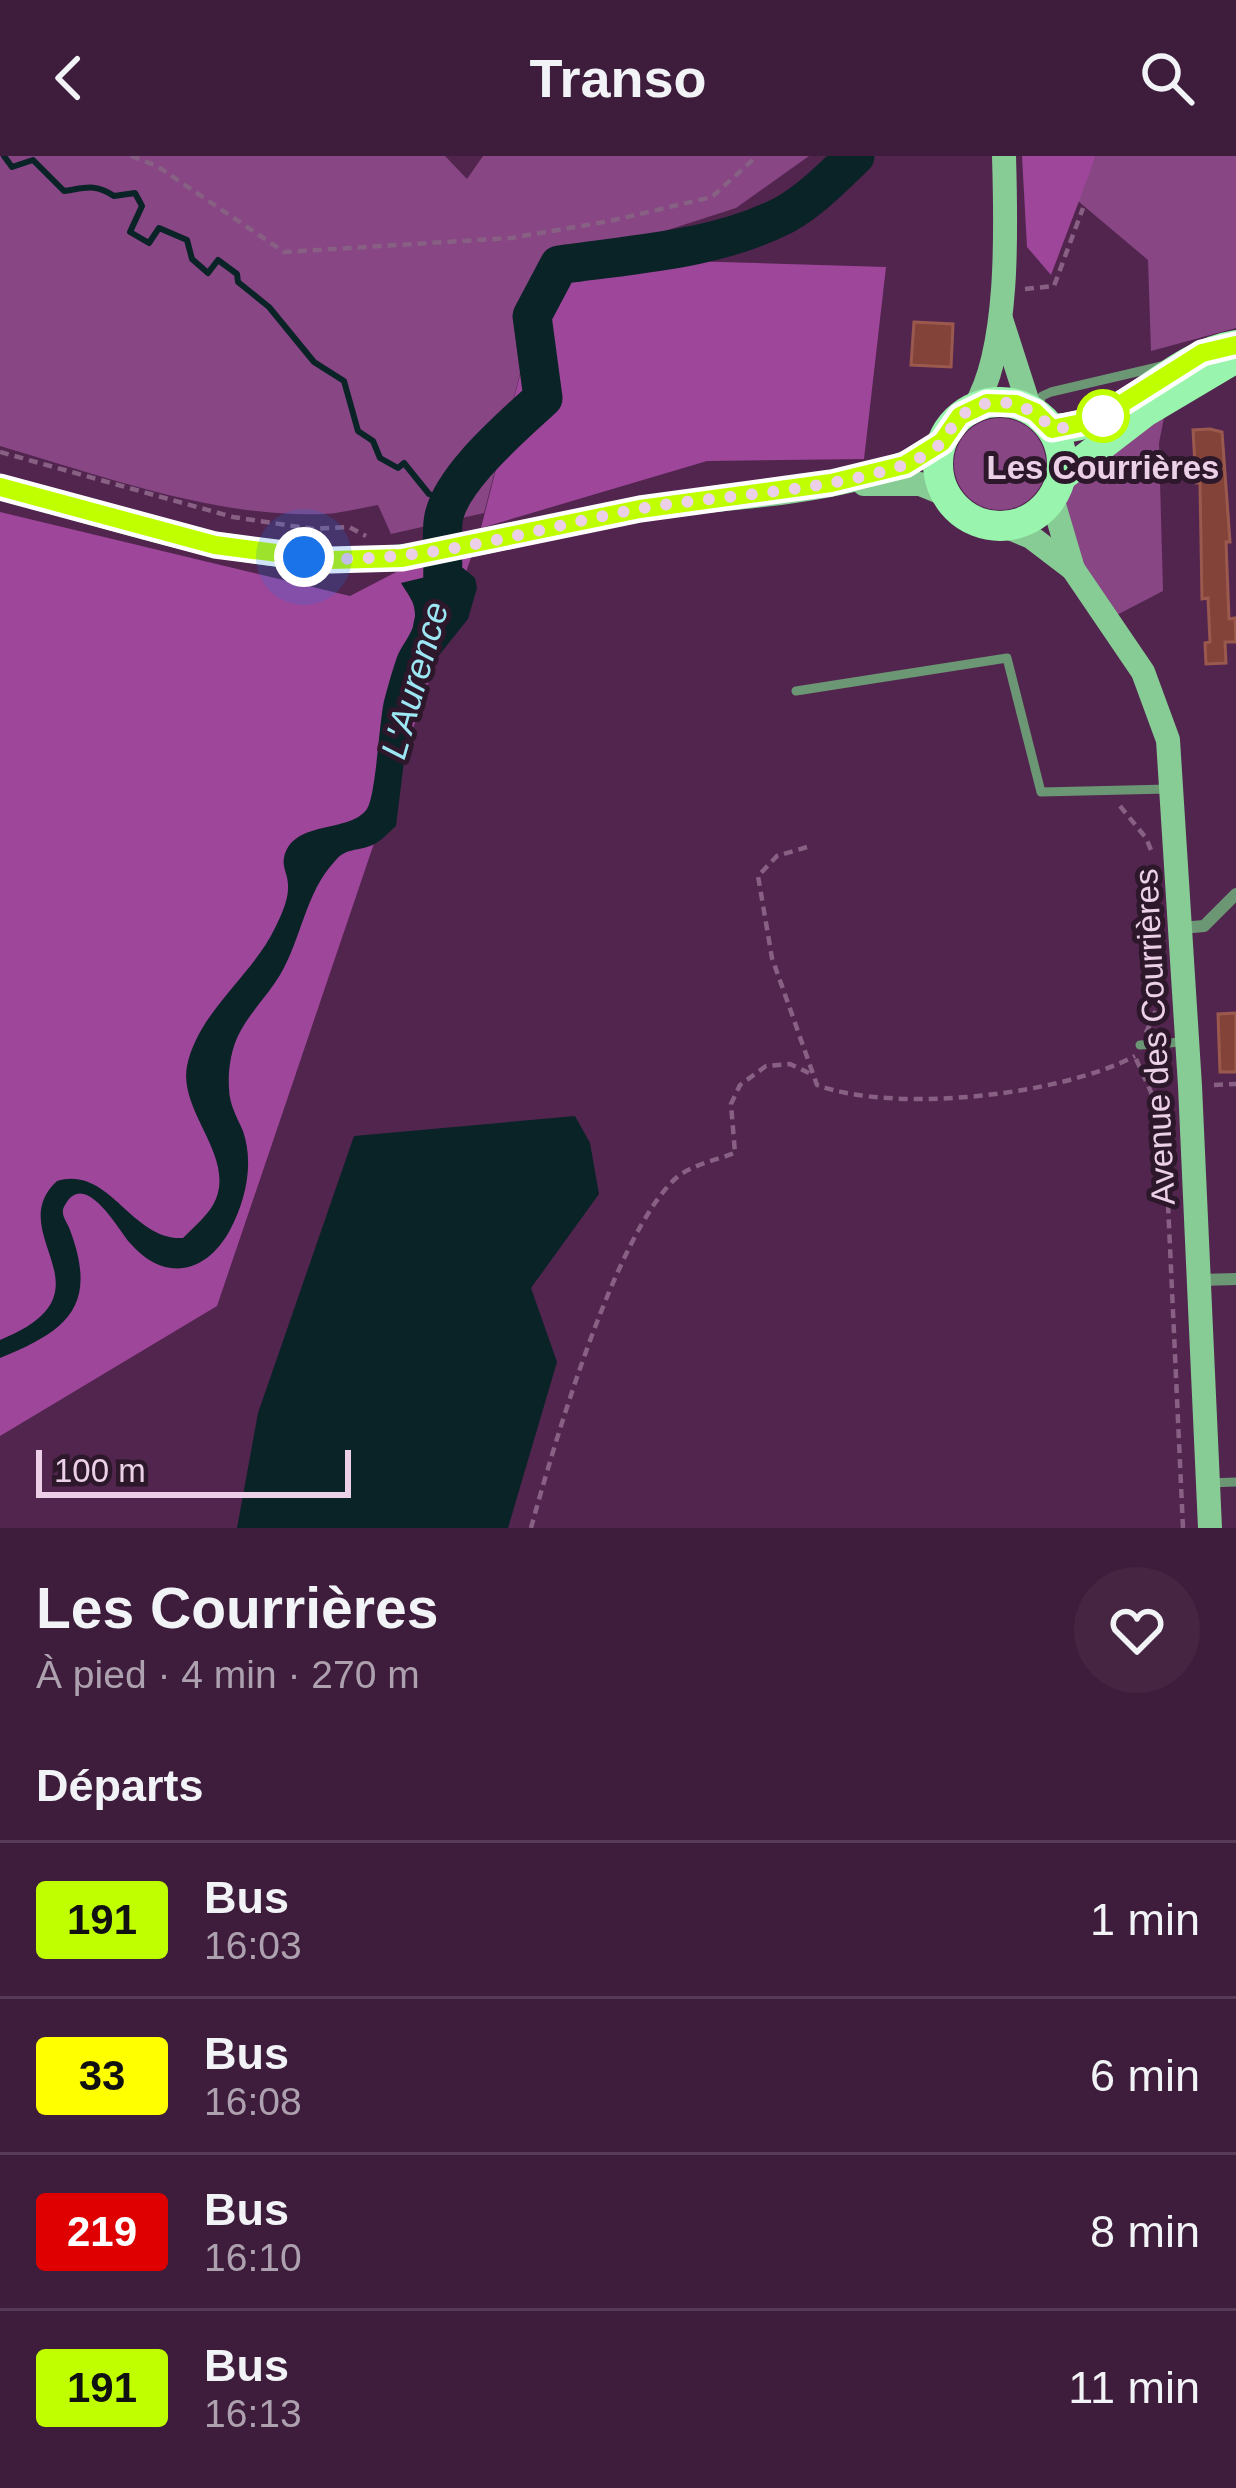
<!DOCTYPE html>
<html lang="fr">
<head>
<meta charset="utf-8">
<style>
  body { margin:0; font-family:Arial,sans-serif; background:#452542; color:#f1f3f6; height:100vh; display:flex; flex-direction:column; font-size:45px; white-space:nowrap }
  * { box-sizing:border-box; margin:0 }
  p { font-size:39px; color:#ada1af }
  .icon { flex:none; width:66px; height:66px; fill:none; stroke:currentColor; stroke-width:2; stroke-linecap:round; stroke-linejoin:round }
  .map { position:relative; height:1372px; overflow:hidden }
  .sheet { display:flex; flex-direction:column; background:#3e1c3b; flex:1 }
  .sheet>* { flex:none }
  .badge { padding:0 24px; border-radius:9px; font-size:42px; line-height:78px }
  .scale { position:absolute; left:36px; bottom:30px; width:315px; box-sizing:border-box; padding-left:12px; border:6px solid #ecd0e8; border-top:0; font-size:33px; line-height:42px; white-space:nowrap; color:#ecd0e8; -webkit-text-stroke:9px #2c182a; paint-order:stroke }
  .you { position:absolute; width:60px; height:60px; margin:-30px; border:9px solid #fff; border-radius:50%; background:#1a73e8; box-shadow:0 0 0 18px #1a73e833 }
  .map>.badge { position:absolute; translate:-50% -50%; box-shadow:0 0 0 6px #fff }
  h2 { padding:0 36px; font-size:45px; line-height:108px }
  .round { display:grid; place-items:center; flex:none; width:126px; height:126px; border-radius:63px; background:#452542 }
  .overview { display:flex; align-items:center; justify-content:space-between; height:204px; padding:0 36px }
  h1 { font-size:57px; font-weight:800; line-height:90px }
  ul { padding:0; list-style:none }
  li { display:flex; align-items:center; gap:36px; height:156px; padding:0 36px; border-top:3px solid #573a55 }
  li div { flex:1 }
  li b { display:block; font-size:45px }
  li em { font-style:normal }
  li .badge { min-width:132px; font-weight:700; text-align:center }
  header { display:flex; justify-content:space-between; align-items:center; height:156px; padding:0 36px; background:#3e1c3b; font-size:54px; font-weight:800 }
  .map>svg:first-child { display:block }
  .green { fill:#884684 }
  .forest { fill:#9e4699 }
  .water { fill:#0a2327 }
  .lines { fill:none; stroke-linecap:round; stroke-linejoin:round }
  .stream { stroke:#0a2327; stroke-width:6 }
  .river { stroke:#0a2327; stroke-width:39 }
  .building { fill:#834339; stroke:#9b594e; stroke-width:3 }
  .path { stroke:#876084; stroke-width:4.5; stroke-dasharray:9 6; stroke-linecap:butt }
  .lane { stroke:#6c9774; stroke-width:9 }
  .street { stroke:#6c9774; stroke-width:12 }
  .secondary { stroke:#86cc94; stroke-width:24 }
  .primary { stroke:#99f5ad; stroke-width:30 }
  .line-casing { stroke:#fff; stroke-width:27 }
  .line { stroke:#bfff00; stroke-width:18 }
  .walk { stroke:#ecd0e8; stroke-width:12; stroke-dasharray:0 21.6 }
  .stop-dot { fill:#fff; stroke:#bfff00; stroke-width:6 }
  .labels { text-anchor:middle; stroke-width:10; stroke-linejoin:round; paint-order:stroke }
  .stop-label { font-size:33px; font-weight:bold; fill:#ecd0e8; stroke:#2c182a }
  .street-label { font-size:33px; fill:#ecd0e8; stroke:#2c182a }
  .water-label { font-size:36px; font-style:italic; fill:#9de6f3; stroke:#2c182a }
</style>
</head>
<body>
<header><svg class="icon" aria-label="back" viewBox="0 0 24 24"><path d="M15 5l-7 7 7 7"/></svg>Transo<svg class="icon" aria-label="search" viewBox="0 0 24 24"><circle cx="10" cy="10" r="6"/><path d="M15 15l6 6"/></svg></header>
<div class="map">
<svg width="1236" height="1372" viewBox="0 0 1236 1372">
  <rect width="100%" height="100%" fill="#52254f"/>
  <!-- green -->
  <g class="green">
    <path d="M0 0H445L467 23 483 0H809L736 52 643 82 550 101 484 357 391 378 378 349C360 352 342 357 324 358 215 362 103 320 0 290Z"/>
    <polygon points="1096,0 1236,0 1236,172 1151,195 1148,104 1078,45"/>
    <polygon points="1168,241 1159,287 1163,435 1109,463 1073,413 1058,330"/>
    <circle cx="1000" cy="308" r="46"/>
  </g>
  <!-- forest -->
  <g class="forest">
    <polygon points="1022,0 1096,0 1051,119 1027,91"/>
    <polygon points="550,101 886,111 864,303 707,305 481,372 217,1150 0,1280 0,356 350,440 481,372"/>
  </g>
  <!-- water -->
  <g class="water">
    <path d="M463 412 475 422 477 432 468 463 432 508 409 565 396 670C387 678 379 688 367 691 354 695 345 693 335 705 305 737 302 782 280 819 267 841 244 862 235 887 230 901 228 918 229 932 229 948 237 961 243 975 254 1007 246 1043 231 1072 208 1117 165 1128 130 1087 119 1075 85 1012 65 1049 59 1058 67 1065 70 1074 99 1151 66 1175 0 1202V1184C120 1136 0 1078 57 1025 110 1009 131 1085 183 1082 193 1072 206 1061 213 1049 239 1003 178 957 187 910 198 856 252 820 275 772 281 760 289 743 288 729 288 719 282 711 284 702 292 663 349 678 367 653 376 639 379 568 384 545 388 530 392 515 397 501 404 484 419 472 414 451 413 444 405 434 401 427Z"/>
    <polygon points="575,960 590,987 599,1038 531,1132 557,1206 508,1372 237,1372 258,1257 354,980"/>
  </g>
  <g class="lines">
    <!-- stream -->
    <path class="stream" d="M4 0 12 11 33 4 64 35C85 32 95 27 114 40L135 37 142 50 130 76 149 87 159 72 187 84 192 103 208 117 218 104 237 118 238 126 269 151 314 206 344 225 358 275 373 285 380 302 398 312 404 307 429 338 448 345"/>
    <!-- river -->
    <path class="river" d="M433 469C449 439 440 399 443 366 447 325 513 270 543 242L532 160 559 109C633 98 716 94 784 59 811 44 833 21 855 0"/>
  </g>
  <!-- building -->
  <g class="building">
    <polygon points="914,166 953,168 951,211 911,209"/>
    <polygon points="1210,273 1222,276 1230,386 1226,386 1229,463 1235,462 1236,486 1225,486 1226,507 1206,508 1205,487 1210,486 1208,442 1202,443 1200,327 1196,327 1193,274"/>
    <polygon points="1236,857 1236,916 1220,916 1218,858"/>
  </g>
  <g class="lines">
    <!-- path -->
    <g class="path">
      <polyline points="131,0 157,10 284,96 511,82 610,65 712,41 757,0"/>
      <polyline points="1025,133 1054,130 1083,52"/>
      <polyline points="0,296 233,361 313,373 349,371 366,380"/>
      <polyline points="1120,650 1146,682 1151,694"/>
      <path d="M807 691 777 700 758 720 772 802 817 929C896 958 1061 939 1135 900"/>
      <polyline points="1146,877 1159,847 1159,831"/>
      <polyline points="1136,903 1151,936 1167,1026 1183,1372"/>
      <polyline points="1214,929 1236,928"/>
      <path d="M531 1372C554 1288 615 1079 675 1023 690 1009 716 1004 735 997L731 948 740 929 766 910 790 908 809 917"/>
    </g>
    <!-- lane -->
    <g class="lane">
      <polyline points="1036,254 1042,240 1051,236 1162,210"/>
      <polyline points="796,535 1007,502 1041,636 1168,633"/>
      <polyline points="1140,889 1182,886"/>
      <polyline points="1208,1327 1236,1326"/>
    </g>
    <!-- street -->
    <g class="street">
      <polyline points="1181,772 1204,770 1236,738"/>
      <polyline points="1200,1124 1236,1123"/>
    </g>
    <!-- secondary -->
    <g class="secondary">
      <polyline points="1001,163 1030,253"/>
      <path d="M974 252C1010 194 1006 69 1004 0"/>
      <polyline points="864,328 920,328 947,339"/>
      <path d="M0 331C108 360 216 399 329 403 436 408 538 369 643 353 733 338 867 341 942 286"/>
      <polyline points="1052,342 1073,413"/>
      <polyline points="1002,369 1031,381 1073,413 1143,516 1168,584 1190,930 1210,1372"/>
    </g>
    <!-- primary -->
    <g class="primary">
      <circle cx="1000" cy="308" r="62"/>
      <path d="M1052 273C1122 273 1167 200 1236 189"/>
      <polyline points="1062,320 1145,256 1236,202"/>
    </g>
  </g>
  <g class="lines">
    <defs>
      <polyline id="line" points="0,331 215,389 331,404 402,402 640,353 831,327 905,309 942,286 960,260 987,247 1016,248 1035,256 1052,273 1096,264 1202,197 1236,189"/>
    </defs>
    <!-- line casing -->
    <use href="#line" class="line-casing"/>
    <!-- line -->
    <use href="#line" class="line"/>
    <!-- walk -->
    <path class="walk" d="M304 401C419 411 527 374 638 353 725 338 816 337 901 310 913 306 931 297 940 288 949 279 952 267 962 259 992 236 1029 246 1052 273L1078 270 1103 260"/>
  </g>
  <!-- markers -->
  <circle class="stop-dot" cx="1103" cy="260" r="24"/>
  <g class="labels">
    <!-- stop labels -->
    <g class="stop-label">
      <text x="1103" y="323">Les Courrières</text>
    </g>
    <!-- street labels -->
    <g class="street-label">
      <text transform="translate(1154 881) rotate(-93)" y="12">Avenue des Courrières</text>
    </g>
    <!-- water labels -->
    <g class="water-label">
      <text transform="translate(414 524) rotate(-74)" y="13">L'Aurence</text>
    </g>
  </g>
</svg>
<div class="scale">100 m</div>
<div class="you" style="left:304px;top:401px"></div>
</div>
<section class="sheet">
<div class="overview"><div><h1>Les Courrières</h1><p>À pied · 4 min · 270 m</p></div><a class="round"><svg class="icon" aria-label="heart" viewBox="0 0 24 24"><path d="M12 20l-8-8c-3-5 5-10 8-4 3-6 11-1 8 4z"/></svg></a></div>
<h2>Départs</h2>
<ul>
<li><span class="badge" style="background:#bfff00;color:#111">191</span><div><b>Bus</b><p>16:03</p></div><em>1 min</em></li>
<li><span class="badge" style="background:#ff0;color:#111">33</span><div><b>Bus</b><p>16:08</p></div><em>6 min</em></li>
<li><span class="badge" style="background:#df0101;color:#fff">219</span><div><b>Bus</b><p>16:10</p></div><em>8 min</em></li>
<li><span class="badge" style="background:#bfff00;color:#111">191</span><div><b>Bus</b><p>16:13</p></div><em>11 min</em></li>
</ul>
</section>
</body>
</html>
